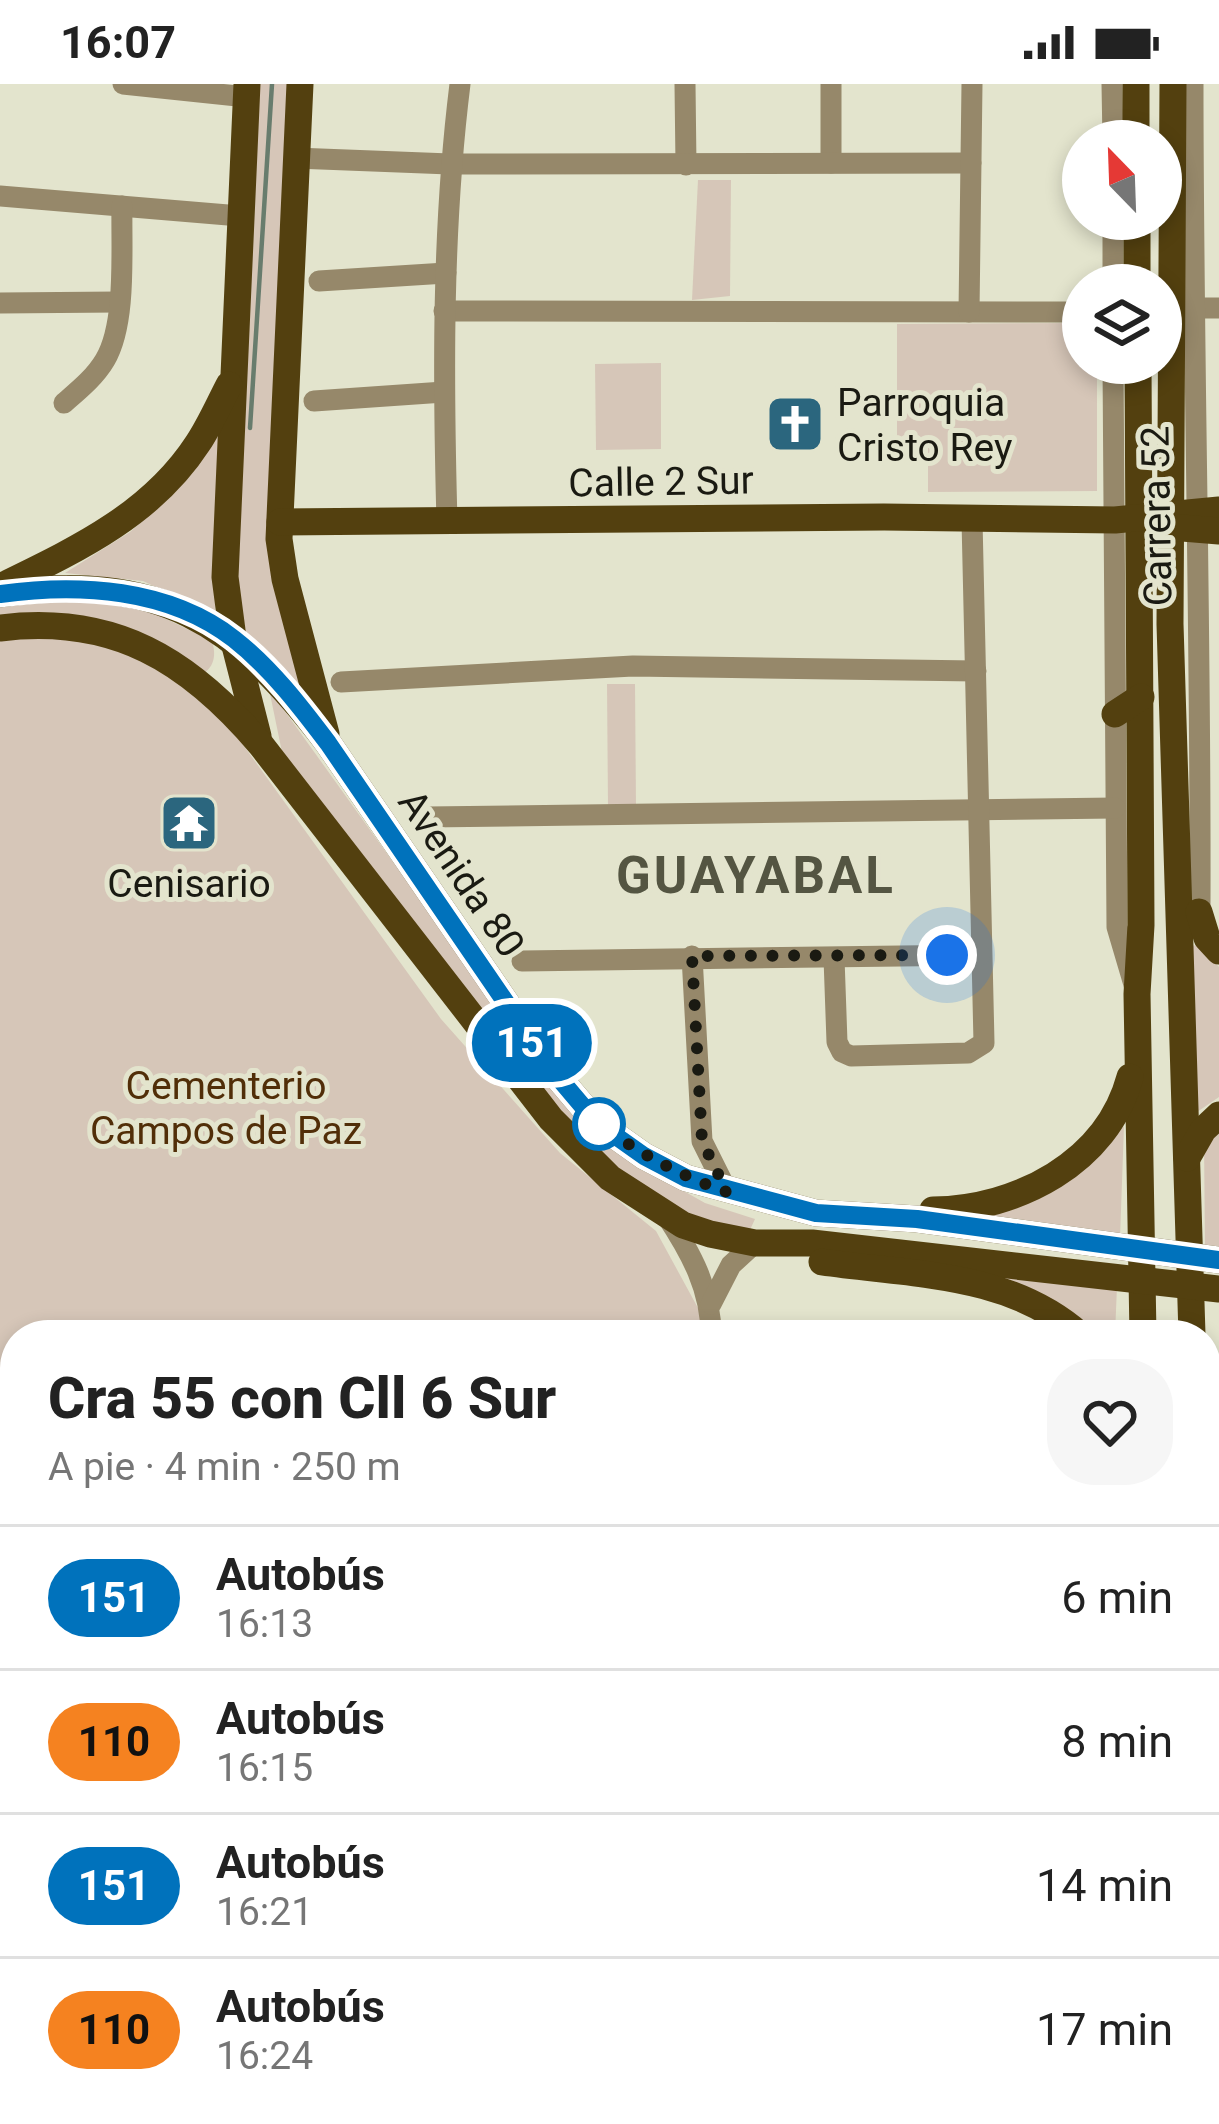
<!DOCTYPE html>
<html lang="es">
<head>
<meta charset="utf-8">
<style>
  body { margin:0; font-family:Roboto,sans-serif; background:#f6f6f6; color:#222; height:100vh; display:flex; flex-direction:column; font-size:45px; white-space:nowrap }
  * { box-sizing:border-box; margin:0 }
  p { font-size:39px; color:#767676 }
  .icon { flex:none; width:66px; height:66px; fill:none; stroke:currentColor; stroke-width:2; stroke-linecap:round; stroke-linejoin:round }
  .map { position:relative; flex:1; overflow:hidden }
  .drawer { position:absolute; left:0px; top:1236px; width:1221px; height:804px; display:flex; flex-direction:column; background:#fff; border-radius:48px 48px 0 0; box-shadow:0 6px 18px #0003 }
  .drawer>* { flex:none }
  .badge { padding:0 24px; border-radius:39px; font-size:42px; line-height:78px }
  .needle { width:78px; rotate:337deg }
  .buttons { position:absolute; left:1062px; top:36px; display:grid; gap:24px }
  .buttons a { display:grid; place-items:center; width:120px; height:120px; border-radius:50%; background:#fff; box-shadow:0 6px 18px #0003; font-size:60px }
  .you { position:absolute; width:60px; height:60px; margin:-30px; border:9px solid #fff; border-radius:50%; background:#1a73e8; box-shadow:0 0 0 18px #1a73e833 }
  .map>.badge { position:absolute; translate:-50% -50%; box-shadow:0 0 0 6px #fff }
  .round { display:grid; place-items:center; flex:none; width:126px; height:126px; border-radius:48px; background:#f6f6f6 }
  .summary { display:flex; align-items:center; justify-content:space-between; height:204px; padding:0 48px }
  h1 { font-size:57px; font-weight:800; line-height:90px }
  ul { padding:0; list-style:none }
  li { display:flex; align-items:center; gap:36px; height:144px; padding:0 48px; border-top:3px solid #e0e0e0 }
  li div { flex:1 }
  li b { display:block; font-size:45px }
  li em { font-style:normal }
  li .badge { min-width:132px; font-weight:700; text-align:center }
  .status { display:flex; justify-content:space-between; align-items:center; height:84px; padding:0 60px; background:#fff; direction:ltr }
  .status svg { height:33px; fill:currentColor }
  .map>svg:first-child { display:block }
  .built { fill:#d9dbbc }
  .green { fill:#d6c6b8 }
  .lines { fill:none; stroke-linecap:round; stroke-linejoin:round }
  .stream { stroke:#687c6d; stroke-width:4.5 }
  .minor { stroke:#96886a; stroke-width:21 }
  .major { stroke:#53400f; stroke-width:27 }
  .line-casing { stroke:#fff; stroke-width:27 }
  .line { stroke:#0072bc; stroke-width:18 }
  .walk { stroke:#1a1a12; stroke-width:12; stroke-dasharray:0 21.6 }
  .stop-dot { fill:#fff; stroke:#0072bc; stroke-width:6 }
  .labels { text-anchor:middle; stroke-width:10; stroke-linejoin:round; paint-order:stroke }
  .poi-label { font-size:39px; fill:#1a1a12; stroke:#e3e4cd; text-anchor:start }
  .street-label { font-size:39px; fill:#1a1a12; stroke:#e3e4cd }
  .park-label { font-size:39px; fill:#512e08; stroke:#e3e4cd }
  .district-label { font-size:51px; font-weight:bold; letter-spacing:3px; fill:#545542; stroke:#e3e4cd }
</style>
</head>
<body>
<div class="status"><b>16:07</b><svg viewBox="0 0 49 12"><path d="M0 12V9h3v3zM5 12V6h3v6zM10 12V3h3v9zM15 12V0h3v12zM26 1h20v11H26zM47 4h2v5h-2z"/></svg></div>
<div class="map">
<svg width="1219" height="2040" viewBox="0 0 1219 2040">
  <rect width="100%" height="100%" fill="#e3e4cd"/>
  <!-- built -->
  <polygon class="built" points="550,2025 659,2025 660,2040 550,2040"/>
  <!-- green -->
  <g class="green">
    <polygon points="258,0 290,0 273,300 308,607 247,555 237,497"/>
    <polygon points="698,96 731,96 730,212 692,216"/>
    <polygon points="1083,239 1083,279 1097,279 1097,407 928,408 928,364 897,364 897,240"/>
    <polygon points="661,279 661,365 596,366 595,280"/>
    <polygon points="223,331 215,531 143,497 65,489 130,448 171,412"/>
    <path d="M112 516 156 530 212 557C216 570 215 582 203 590 129 541 91 519 0 535V517Z"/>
    <polygon points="61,551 116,563 185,598 231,644 441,935 560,1069 656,1147 704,1235 705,1251 15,1251 15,2025 485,2025 484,2040 0,2040 0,555"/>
    <polygon points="607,600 635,600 636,722 608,722"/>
    <polygon points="269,605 545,990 623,1073 705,1119 755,1135 749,1148 677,1128 595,1070 283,673"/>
    <polygon points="1189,861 1200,862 1219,883 1219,1013 1197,1028"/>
    <polygon points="1124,1042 1120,1154 961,1135 1102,1068"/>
    <polygon points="1219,1042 1219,1168 1205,1166 1204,1055"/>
    <polygon points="999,1192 1117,1202 1115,1251 1094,1251 1082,1237"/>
    <polygon points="1206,1345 1219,1354 1219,1464 1206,1478"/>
  </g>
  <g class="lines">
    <!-- stream -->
    <polyline class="stream" points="250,344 272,0"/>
    <!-- minor -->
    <g class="minor">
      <polyline points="123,0 247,13"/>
      <polyline points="685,0 686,81"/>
      <polyline points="831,0 831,79"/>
      <polyline points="1112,0 1113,57"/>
      <polyline points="295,74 450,80 971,79"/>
      <polyline points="0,112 240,132"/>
      <polyline points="319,197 446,189"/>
      <polyline points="1113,201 1113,135"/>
      <polyline points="0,219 118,218"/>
      <polyline points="1194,224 1219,224"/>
      <polyline points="444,227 1083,228"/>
      <polyline points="969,228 972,0"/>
      <polyline points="1113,279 1117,843 1135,904"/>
      <polyline points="314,317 444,308"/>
      <path d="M64 319C79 306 95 293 105 276 127 239 121 165 122 122"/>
      <path d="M447 438C443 292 442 145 460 0"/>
      <polyline points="341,598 633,582 976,587"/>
      <polyline points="427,733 1115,724"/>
      <path d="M1192 842 1200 819C1201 546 1193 273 1193 0"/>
      <polyline points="692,872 702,1057 727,1107"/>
      <polyline points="834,874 837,958 842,968 851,972 968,969 984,959 972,436"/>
      <polyline points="522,877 980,871"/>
      <path d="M666 1131C691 1169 711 1205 711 1251"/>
      <polyline points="711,1220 731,1181 755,1159"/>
      <polyline points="1206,1660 1219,1659"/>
      <polyline points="488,2025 488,2040"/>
      <polyline points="667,2025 667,2040"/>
      <polyline points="884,2025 885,2040"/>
    </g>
    <!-- major -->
    <g class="major">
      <polyline points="247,0 225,493 233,554 258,652"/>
      <polyline points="300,0 279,455 285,495 326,650"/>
      <polyline points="1136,0 1136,57"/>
      <polyline points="1173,0 1170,540 1192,1251"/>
      <polyline points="1137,135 1137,201"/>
      <polyline points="1138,279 1141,841 1137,910 1143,1251"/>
      <polyline points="280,438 884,433 1115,436 1219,426"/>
      <polyline points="1158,442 1219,447"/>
      <path d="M4 501C78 465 152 430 198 359 210 341 219 320 229 301"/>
      <path d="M0 510C159 487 235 537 328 659L552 986 596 1038 644 1072 686 1094 816 1129 917 1135 1219 1176"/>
      <path d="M0 544C114 530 189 576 261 661L551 1035 610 1094 683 1141 710 1150 755 1159H812L1219 1205"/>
      <polyline points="1115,630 1141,613"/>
      <polyline points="1199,828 1207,854 1219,867"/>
      <polyline points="1187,1074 1203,1046 1219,1031"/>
      <path d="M933 1126C1017 1125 1107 1079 1130 993"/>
      <path d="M822 1178C912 1191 1009 1188 1080 1251"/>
      <polyline points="1206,1330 1219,1343"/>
      <polyline points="1206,1498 1219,1481"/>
      <polyline points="1146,2025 1146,2040"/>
      <polyline points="1198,2025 1198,2040"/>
    </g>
  </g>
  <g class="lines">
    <defs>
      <path id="line" d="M0 510C78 499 169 504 234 555 271 584 300 622 328 659L552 986 596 1038 644 1072 686 1094 816 1129 917 1135 1219 1176"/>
    </defs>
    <!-- line casing -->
    <use href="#line" class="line-casing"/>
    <!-- line -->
    <use href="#line" class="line"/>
    <!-- walk -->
    <path class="walk" d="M599 1040 596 1038C638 1068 678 1091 727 1108L702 1057 692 872 947 871"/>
  </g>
  <!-- icons -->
  <defs>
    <symbol id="church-square" viewBox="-11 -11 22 22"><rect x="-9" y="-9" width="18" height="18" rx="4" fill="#2b667e" stroke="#e3e4cd"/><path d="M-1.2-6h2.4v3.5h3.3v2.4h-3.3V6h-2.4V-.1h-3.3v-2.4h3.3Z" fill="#fff"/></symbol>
    <symbol id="temple-square" viewBox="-11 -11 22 22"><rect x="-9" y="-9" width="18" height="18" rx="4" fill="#2b667e" stroke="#e3e4cd"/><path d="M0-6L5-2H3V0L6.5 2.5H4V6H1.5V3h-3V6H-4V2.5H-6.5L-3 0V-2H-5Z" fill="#fff"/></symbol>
  </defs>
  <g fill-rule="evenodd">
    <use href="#church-square" x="762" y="307" width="66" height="66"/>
    <use href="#temple-square" x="156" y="706" width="66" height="66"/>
  </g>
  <!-- markers -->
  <circle class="stop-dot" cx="599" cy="1040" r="24"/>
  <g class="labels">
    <!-- poi labels -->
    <g class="poi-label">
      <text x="837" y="332">Parroquia<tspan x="837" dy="45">Cristo Rey</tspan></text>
      <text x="189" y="813" text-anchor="middle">Cenisario</text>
    </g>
    <!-- street labels -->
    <g class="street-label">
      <text transform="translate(661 397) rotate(-1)" y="14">Calle 2 Sur</text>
      <text transform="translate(1156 432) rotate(-91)" y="14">Carrera 52</text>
      <text transform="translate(462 789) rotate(56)" y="14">Avenida 80</text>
    </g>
    <!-- park labels -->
    <g class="park-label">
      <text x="226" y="1015">Cementerio<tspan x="226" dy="45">Campos de Paz</tspan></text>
    </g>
    <!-- district labels -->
    <g class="district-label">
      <text x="756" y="809">GUAYABAL</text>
    </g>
  </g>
</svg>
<div class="buttons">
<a><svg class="needle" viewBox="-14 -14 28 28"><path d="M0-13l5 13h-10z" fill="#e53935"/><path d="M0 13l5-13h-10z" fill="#767676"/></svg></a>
<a><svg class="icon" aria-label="layers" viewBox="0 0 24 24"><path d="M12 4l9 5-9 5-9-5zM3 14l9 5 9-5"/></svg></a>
</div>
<div class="you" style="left:947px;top:871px"></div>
<b class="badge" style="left:532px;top:959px;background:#0072bc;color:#fff">151</b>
<section class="drawer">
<div class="summary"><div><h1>Cra 55 con Cll 6 Sur</h1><p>A pie · 4 min · 250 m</p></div><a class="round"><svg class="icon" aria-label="heart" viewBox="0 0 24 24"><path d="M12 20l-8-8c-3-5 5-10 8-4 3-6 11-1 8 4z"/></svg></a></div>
<ul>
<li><span class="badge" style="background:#0072bc;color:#fff">151</span><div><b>Autobús</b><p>16:13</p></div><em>6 min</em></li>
<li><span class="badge" style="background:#f58220;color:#111">110</span><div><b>Autobús</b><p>16:15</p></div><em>8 min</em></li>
<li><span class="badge" style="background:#0072bc;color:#fff">151</span><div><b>Autobús</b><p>16:21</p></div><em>14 min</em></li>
<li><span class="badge" style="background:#f58220;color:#111">110</span><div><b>Autobús</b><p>16:24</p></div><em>17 min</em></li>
</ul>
</section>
</div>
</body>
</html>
